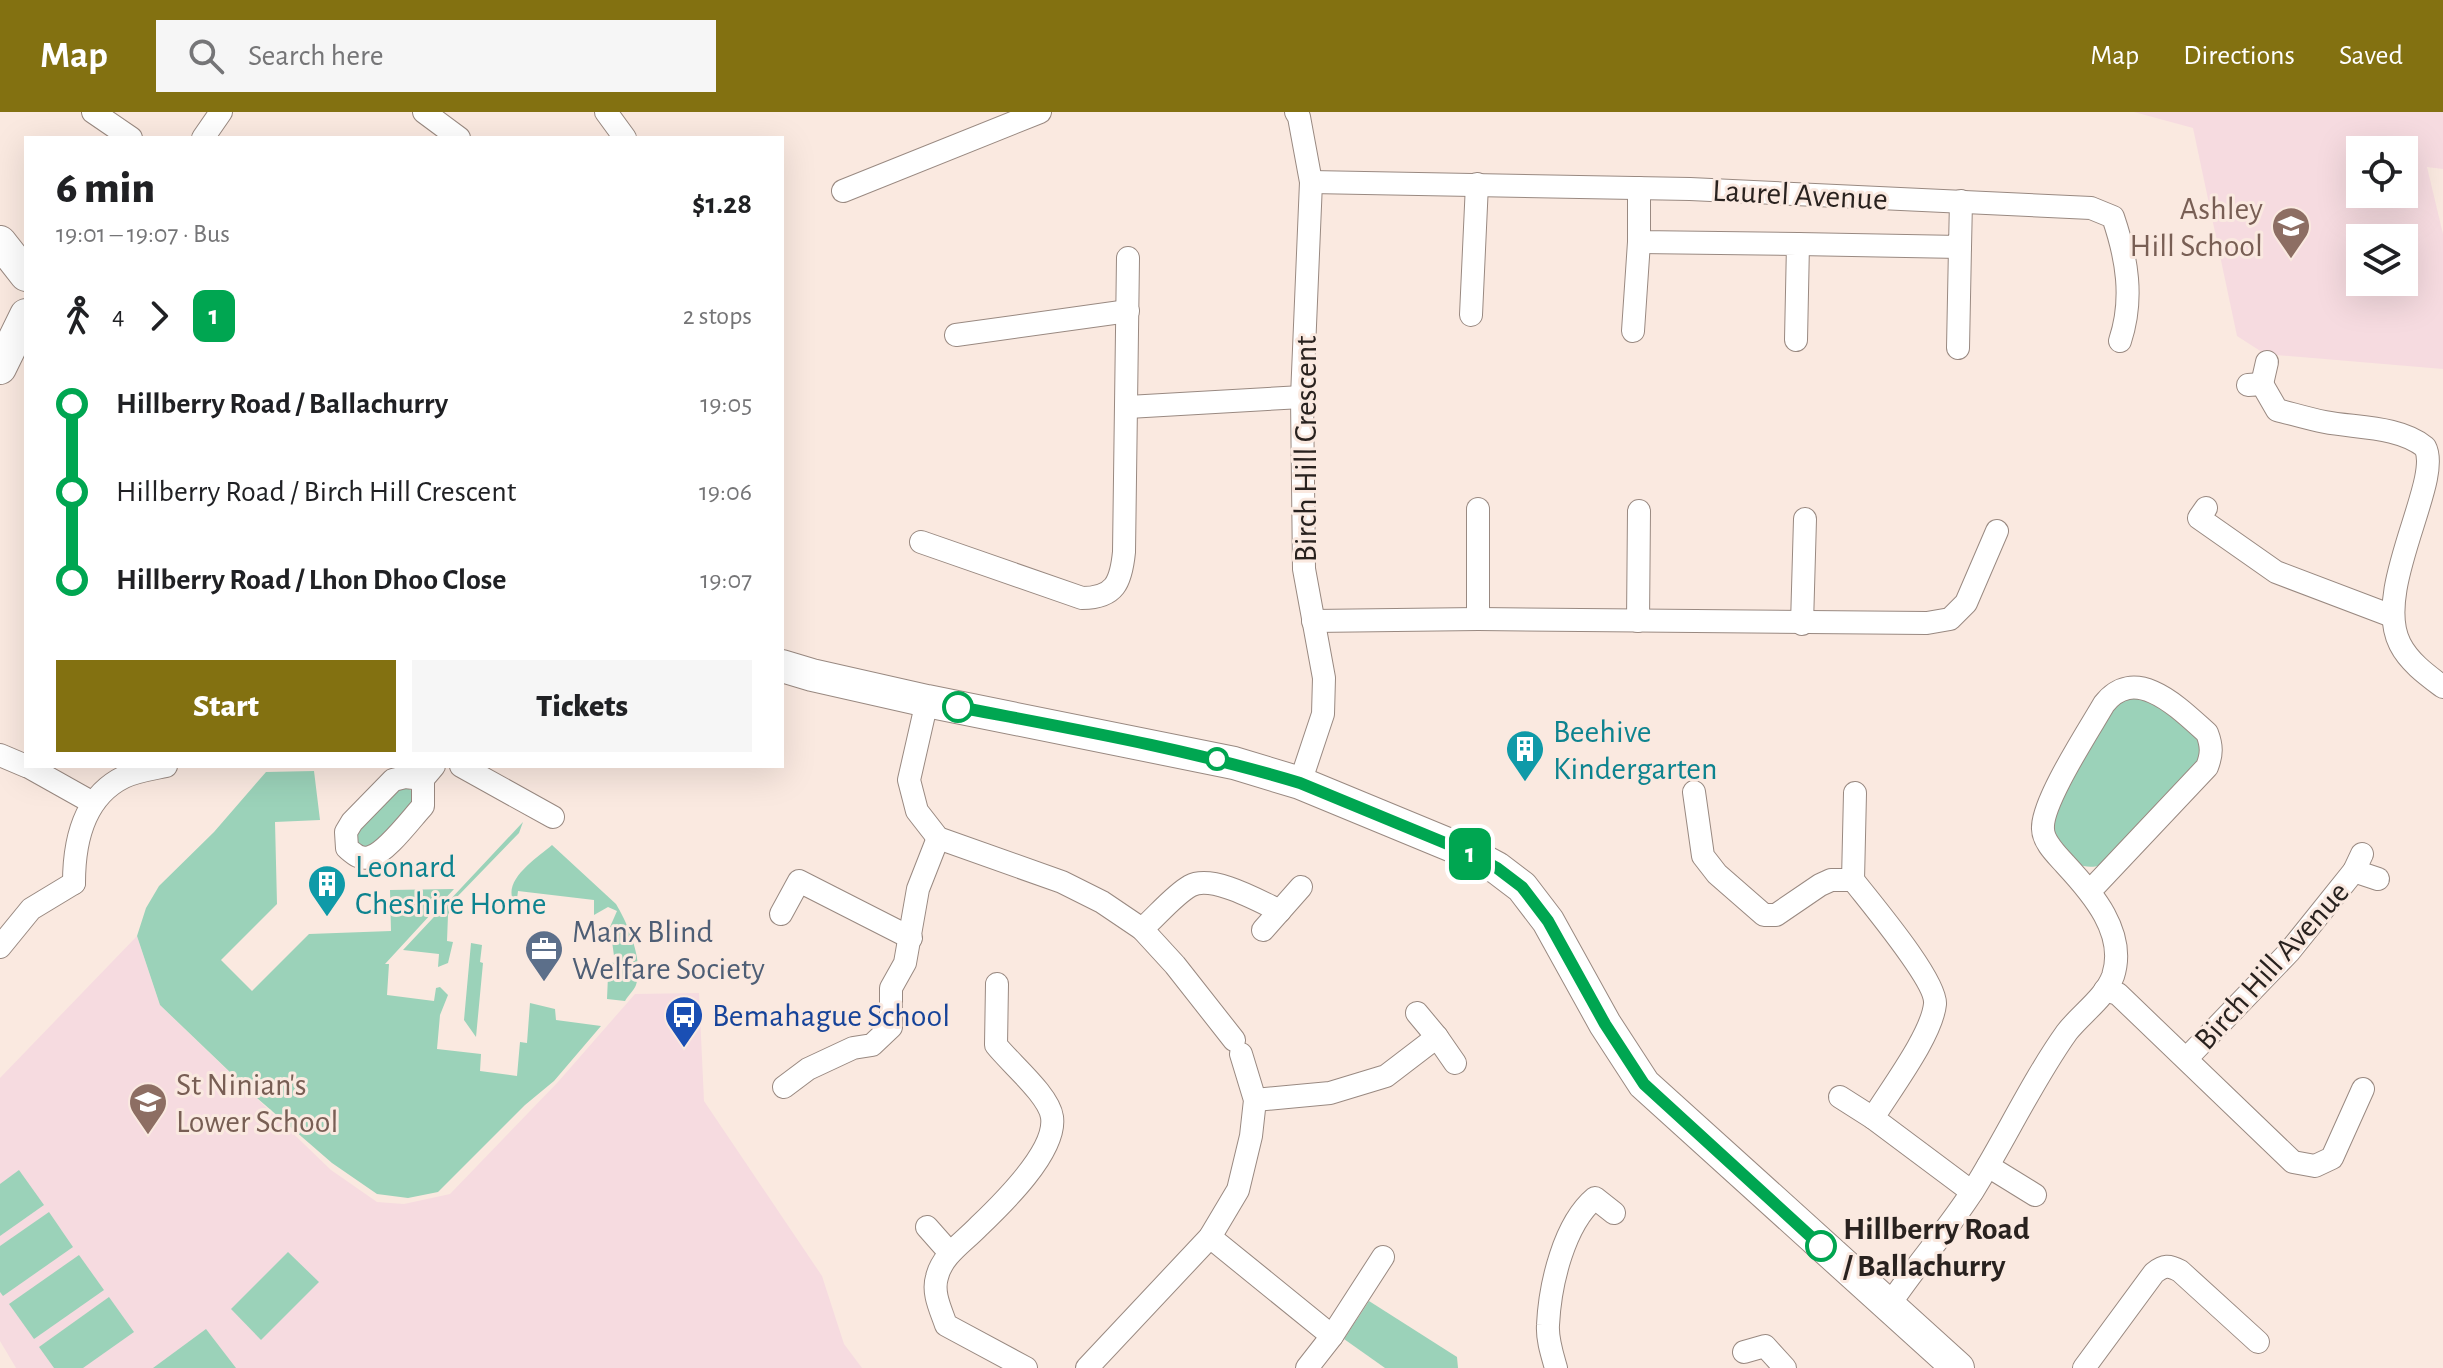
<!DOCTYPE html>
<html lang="en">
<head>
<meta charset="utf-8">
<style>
  body { margin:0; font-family:"Alegreya Sans",sans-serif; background:#f6f6f6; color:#202124; height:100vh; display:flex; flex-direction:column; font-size:30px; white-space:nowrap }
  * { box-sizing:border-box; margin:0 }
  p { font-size:26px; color:#757577 }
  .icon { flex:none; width:44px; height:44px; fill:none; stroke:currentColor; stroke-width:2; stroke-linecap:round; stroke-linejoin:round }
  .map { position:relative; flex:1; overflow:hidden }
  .drawer { position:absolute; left:24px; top:24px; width:760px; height:632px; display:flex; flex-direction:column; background:#fff; border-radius:0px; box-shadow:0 8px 32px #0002 }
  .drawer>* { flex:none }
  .badge { padding:0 16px; border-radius:12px; font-size:28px; line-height:52px }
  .fabs { position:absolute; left:2346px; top:24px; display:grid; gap:16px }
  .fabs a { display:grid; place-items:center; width:72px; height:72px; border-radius:0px; background:#fff; box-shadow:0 8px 32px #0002; font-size:40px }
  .map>.badge { position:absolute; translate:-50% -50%; box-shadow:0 0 0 4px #fff }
  .legs { display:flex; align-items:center; gap:12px; height:88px; padding:0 32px; font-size:26px }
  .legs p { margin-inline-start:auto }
  .headline { display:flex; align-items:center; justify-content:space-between; height:136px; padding:0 32px }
  h1 { font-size:44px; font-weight:800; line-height:60px }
  .button { display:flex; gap:16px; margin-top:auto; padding:16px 32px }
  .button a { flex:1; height:92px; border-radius:0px; background:#837111; color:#fff; font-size:32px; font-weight:800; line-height:92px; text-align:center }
  .button a+a { background:#f6f6f6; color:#202124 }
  ul { padding:0 32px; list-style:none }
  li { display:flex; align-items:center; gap:28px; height:88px; font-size:30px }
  li i { display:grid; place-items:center; width:12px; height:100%; margin:0 10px; background:currentColor }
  li i::after { content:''; width:20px; height:20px; margin:-10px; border:6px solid; border-radius:50%; background:#fff }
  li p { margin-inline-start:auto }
  li:first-child i { background:linear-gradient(#0000 50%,currentColor 0) }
  li:last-child i { background:linear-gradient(currentColor 50%,#0000 0) }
  header { display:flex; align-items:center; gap:48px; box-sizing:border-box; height:112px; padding:0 40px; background:#837111; color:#fff }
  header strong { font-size:38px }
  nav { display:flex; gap:44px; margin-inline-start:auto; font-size:28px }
  .search { width:560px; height:72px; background:#f6f6f6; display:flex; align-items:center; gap:20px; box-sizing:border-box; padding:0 28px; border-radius:0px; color:#757577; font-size:30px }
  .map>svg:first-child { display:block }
  .education { fill:#f6dbe0; fill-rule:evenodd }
  .green { fill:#9bd2b9 }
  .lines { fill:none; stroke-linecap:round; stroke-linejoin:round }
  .minor-casing { stroke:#998981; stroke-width:24 }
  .highway-casing { stroke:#998981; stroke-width:34 }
  .minor { stroke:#fff; stroke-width:22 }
  .highway { stroke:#fff; stroke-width:32 }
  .line-1-casing { stroke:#fff; stroke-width:18 }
  .line-1 { stroke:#00a651; stroke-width:12 }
  .stop-1-dot { fill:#fff; stroke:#00a651; stroke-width:4 }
  .labels { text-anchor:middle; stroke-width:6; stroke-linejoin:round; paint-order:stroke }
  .street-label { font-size:32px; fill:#29221f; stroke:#fae9e0 }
  .education-label { font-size:32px; fill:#785e54; stroke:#fae9e0; text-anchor:end }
  .culture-label { font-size:32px; fill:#0d838f; stroke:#fae9e0; text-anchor:start }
  .service-label { font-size:32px; fill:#4e5e75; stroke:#fae9e0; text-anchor:start }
  .transit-label { font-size:32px; fill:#164399; stroke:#fae9e0; text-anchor:start }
  .stop-label { font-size:32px; font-weight:bold; fill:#29221f; stroke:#fae9e0; text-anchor:start }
</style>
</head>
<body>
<header>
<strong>Map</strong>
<div class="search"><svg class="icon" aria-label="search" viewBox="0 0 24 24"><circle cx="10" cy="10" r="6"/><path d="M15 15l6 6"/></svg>Search here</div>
<nav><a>Map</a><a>Directions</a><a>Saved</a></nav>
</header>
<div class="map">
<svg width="2443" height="1256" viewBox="0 0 2443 1256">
  <rect width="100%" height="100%" fill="#fae9e0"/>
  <!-- education -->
  <g class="education">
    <path d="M2134 0H2443V57L2427 55 2443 122V257L2265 242 2237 224 2193 16ZM2360 38H2404V82H2360ZM2360 126H2404V170H2360Z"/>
    <polygon points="137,824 160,893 331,1058 377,1090 404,1092 450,1082 557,971 635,882 699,881 704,989 822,1164 844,1232 862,1256 16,1256 0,1229 0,966"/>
  </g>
  <!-- green -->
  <g class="green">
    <path d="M2146 584 2195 621 2204 637 2200 649 2104 753C2073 760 2069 745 2052 722L2054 698 2118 587Z"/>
    <polygon points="314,659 320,708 275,710 277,792 221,848 252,879 309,822 391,819 390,778 454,777 385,852 389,852 387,883 434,889 436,876 440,875 448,883 440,903 437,937 481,942 480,959 517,964 520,930 527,931 530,891 555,897 556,908 601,914 554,969 525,993 438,1080 408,1086 377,1082 332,1051 257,986 160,893 137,824 146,796 159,774 214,720 266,660"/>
    <path d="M396 673C409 675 413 677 416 690L372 737H361L353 732V719Z"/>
    <polygon points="523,710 519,721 455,787 448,803 447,829 453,830 448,851 438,855 439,842 403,838"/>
    <path d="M552 733 616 792C628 812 644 849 636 873 634 878 628 884 625 889L607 887 608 864 604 862V850L615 851 610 815 617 799 608 795 594 803V788L518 779 517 787 512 785C507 765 538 745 552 733Z"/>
    <polygon points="471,831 482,833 480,850 483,851 476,925 464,908"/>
    <polygon points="19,1058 44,1093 0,1124 0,1072"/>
    <polygon points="49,1100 73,1135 3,1184 0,1180 0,1134"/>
    <polygon points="288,1140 319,1170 261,1228 231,1197"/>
    <polygon points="79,1143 104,1178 34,1227 9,1192"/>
    <polygon points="109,1185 134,1220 83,1256 54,1256 39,1235"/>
    <polygon points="1369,1189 1457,1245 1458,1256 1385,1256 1344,1227"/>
    <polygon points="206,1217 236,1256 153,1256"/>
  </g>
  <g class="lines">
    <defs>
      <g id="minor">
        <polyline points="93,0 131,26"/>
        <polyline points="424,0 459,26"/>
        <polyline points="606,0 625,26"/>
        <polyline points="1296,0 1299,5 1311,70 1302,285 1304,457 1324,566 1323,602 1300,671"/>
        <polyline points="203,26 221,0"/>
        <path d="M1311 70 1690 77 2091 96 2113 105C2127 146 2134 187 2120 229"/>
        <polyline points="1639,76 1639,130 1798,132 1796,228"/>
        <polyline points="843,79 1040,0"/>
        <polyline points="1798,132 1960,135 1961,89"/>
        <polyline points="1471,203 1477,72"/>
        <polyline points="1633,219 1639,130"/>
        <polyline points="956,223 1128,199"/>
        <polyline points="1958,236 1960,135"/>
        <polyline points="2262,272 2267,250"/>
        <path d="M2248 273 2262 272 2277 298C2293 302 2309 307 2325 310 2356 316 2399 314 2425 335 2443 368 2372 478 2400 532 2409 550 2427 563 2443 575"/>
        <polyline points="1128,295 1302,285"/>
        <polyline points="2206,396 2199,406 2276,460 2392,504"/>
        <path d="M921 430 1082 486C1115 486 1121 470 1124 440L1128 146"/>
        <polyline points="1478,507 1478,397"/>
        <polyline points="1313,509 1478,507 1927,511 1950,507 1966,491 1997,419"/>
        <polyline points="1638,509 1639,399"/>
        <polyline points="1802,512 1805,407"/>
        <polyline points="927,589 909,668 917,699 938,726 1062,770 1102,790 1142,817 1175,853 1234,928"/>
        <polyline points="0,643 26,654"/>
        <polyline points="27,654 93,691"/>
        <polyline points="461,654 553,705"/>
        <path d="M423 667 405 665 393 668 352 710 346 720 347 736C354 742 360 748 370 745 386 741 411 707 423 694V667L434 654"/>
        <path d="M1694 680 1703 744 1717 762 1764 803H1776L1820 773 1831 768H1853C1870 790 1937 869 1935 892 1932 923 1890 978 1873 1006L1972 1080"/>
        <polyline points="2354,759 2378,767"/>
        <polyline points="1853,768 1855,681"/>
        <path d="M74 771C74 730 83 685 124 665 137 659 152 657 166 654"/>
        <polyline points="781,802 799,769 911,826"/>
        <path d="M1142 817C1156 805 1174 783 1190 774 1212 762 1259 789 1280 799"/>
        <polyline points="1263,818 1301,775"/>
        <polyline points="0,835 31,797 74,771"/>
        <path d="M997 872 996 933C1010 951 1049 983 1052 1005 1057 1039 1002 1092 979 1114 964 1130 942 1143 937 1165 932 1181 941 1198 946 1213L1026 1256"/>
        <polyline points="2105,878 2118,882 2293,1050 2315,1054 2332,1046 2363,977"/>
        <polyline points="1417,901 1437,925"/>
        <polyline points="2187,946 2289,840 2354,759 2362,742"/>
        <polyline points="784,975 808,957 853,936 872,933 891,915 891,876 905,851 918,777 938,726"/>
        <polyline points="1840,985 1873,1006"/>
        <polyline points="1255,988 1330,981 1386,964 1437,925 1455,951"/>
        <polyline points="1988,1054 2035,1083"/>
        <polyline points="927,1115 950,1141"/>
        <polyline points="1210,1125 1332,1224"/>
        <path d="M1888 1195C1915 1154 1948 1118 1974 1077 2006 1026 2032 969 2067 920 2081 902 2105 886 2113 864 2127 821 2092 781 2065 752 2057 743 2043 730 2043 717 2041 691 2089 618 2104 592 2136 551 2180 597 2207 621 2212 634 2212 642 2207 655L2090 779"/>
        <polyline points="1744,1240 1765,1234 1785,1256"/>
        <polyline points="1087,1256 1210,1125 1238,1078 1251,1024 1255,988 1241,942"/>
        <polyline points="1307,1256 1332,1224 1383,1145"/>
        <path d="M1556 1256C1552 1242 1547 1227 1548 1213 1550 1172 1564 1112 1595 1086L1614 1101"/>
        <path d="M2084 1256 2154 1161C2164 1153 2169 1153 2180 1159L2258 1230"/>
      </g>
      <g id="highway">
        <polyline points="0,130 26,163"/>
        <polyline points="0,256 26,203"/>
        <polyline points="782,554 812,563 927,589 1234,651 1300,671 1467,740 1497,756 1522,775 1548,809 1605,912 1644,972 1958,1256"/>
      </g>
    </defs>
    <!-- minor casing -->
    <use href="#minor" class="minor-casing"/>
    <!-- highway casing -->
    <use href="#highway" class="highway-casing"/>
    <!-- minor -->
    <use href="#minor" class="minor"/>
    <!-- highway -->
    <use href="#highway" class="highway"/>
  </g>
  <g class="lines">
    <defs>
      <path id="line-1" d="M958 595C1073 617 1188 637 1300 671L1467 740 1497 756 1522 775 1548 809 1605 912 1644 972 1821 1134"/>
    </defs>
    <!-- line-1 casing -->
    <use href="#line-1" class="line-1-casing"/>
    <!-- line-1 -->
    <use href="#line-1" class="line-1"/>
  </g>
  <!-- icons -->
  <defs>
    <symbol id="school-pin" viewBox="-11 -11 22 30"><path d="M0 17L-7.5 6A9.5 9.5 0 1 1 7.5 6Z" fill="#8d6e63" stroke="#fae9e0"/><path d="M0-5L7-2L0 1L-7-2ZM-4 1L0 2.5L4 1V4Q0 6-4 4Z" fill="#fff"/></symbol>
    <symbol id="building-pin" viewBox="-11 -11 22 30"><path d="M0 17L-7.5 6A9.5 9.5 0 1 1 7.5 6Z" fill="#0f9aa8" stroke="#fae9e0"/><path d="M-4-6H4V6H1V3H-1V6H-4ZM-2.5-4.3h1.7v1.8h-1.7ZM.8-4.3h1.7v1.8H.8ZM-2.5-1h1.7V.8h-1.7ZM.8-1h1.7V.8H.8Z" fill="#fff"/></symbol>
    <symbol id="office-pin" viewBox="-11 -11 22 30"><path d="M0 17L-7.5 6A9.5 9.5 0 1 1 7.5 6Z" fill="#5c6f8a" stroke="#fae9e0"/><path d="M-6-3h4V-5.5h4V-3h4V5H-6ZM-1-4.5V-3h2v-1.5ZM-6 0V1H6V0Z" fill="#fff"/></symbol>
    <symbol id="bus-pin" viewBox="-11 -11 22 30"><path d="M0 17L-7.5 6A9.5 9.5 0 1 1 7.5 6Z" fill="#1a4fb4" stroke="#fae9e0"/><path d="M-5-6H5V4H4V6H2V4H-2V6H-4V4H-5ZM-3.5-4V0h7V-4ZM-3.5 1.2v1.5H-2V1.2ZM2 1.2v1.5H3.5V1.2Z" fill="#fff"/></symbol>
  </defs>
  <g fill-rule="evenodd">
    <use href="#school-pin" x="2269" y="92" width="44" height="60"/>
    <use href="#building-pin" x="1503" y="615" width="44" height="60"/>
    <use href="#building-pin" x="305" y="750" width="44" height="60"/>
    <use href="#office-pin" x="522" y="815" width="44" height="60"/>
    <use href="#bus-pin" x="662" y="881" width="44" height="60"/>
    <use href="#school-pin" x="126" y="968" width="44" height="60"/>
  </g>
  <!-- markers -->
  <g class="stop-1-dot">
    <circle cx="958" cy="595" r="14"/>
    <circle cx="1217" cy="647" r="10"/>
    <circle cx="1821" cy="1134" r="14"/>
  </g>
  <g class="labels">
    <!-- street labels -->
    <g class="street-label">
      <text transform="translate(1800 82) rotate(3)" y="11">Laurel Avenue</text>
      <text transform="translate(1305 337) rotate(-90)" y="11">Birch Hill Crescent</text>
      <text transform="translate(2271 853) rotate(-48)" y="11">Birch Hill Avenue</text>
    </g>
    <!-- education labels -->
    <g class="education-label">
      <text x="2263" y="107">Ashley<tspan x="2263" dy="37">Hill School</tspan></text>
      <text x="176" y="983" text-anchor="start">St Ninian's<tspan x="176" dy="37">Lower School</tspan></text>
    </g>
    <!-- culture labels -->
    <g class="culture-label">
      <text x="1553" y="630">Beehive<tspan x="1553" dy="37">Kindergarten</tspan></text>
      <text x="355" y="765">Leonard<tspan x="355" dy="37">Cheshire Home</tspan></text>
    </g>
    <!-- service labels -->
    <g class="service-label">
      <text x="572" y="830">Manx Blind<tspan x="572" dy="37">Welfare Society</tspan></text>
    </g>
    <!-- transit labels -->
    <g class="transit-label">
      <text x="712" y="914">Bemahague School</text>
    </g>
    <!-- stop labels -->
    <g class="stop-label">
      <text x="1843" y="1127">Hillberry Road<tspan x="1843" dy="37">/ Ballachurry</tspan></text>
    </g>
  </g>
</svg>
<div class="fabs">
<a><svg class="icon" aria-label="locate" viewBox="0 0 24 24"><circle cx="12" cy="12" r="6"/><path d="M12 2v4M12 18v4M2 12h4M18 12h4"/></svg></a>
<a><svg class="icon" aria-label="layers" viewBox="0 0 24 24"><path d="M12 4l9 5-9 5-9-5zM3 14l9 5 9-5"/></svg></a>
</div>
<b class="badge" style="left:1470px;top:742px;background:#00a651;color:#fff">1</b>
<section class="drawer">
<div class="headline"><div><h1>6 min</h1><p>19:01 – 19:07 · Bus</p></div><b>$1.28</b></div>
<div class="legs"><svg class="icon" aria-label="walk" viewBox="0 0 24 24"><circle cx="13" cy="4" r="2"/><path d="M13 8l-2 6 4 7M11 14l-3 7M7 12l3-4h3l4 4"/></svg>4<svg class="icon" aria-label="forward" viewBox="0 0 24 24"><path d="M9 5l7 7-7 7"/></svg><b class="badge" style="background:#00a651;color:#fff">1</b><p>2 stops</p></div>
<ul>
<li><i style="color:#00a651"></i><b>Hillberry Road / Ballachurry</b><p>19:05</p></li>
<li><i style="color:#00a651"></i><span>Hillberry Road / Birch Hill Crescent</span><p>19:06</p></li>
<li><i style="color:#00a651"></i><b>Hillberry Road / Lhon Dhoo Close</b><p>19:07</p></li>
</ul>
<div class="button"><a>Start</a><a>Tickets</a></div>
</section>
</div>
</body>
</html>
